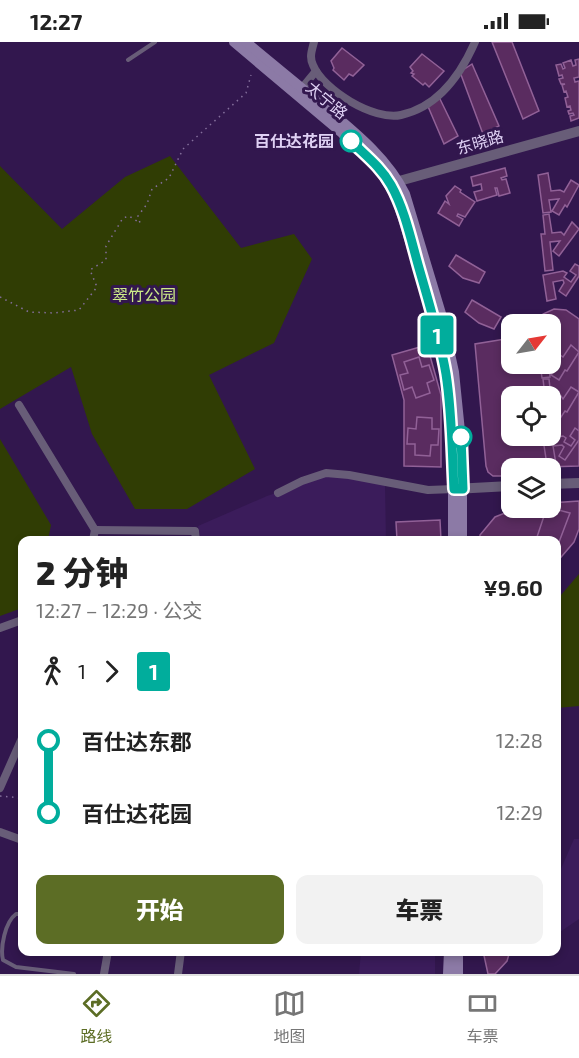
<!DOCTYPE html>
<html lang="zh">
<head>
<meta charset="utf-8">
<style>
  body { margin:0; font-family:"Exo 2","Noto Sans SC",sans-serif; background:#f2f2f2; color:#222; height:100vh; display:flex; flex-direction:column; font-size:22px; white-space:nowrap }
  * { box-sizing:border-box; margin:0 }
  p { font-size:20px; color:#767676 }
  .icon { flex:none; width:33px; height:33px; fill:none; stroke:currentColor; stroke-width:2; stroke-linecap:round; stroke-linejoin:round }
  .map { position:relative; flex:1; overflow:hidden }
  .drawer { position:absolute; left:18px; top:494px; width:543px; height:420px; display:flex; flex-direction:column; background:#fff; border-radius:12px; box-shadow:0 3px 9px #0003 }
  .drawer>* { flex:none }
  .badge { padding:0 12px; border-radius:4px; font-size:21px; line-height:39px }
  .needle { width:39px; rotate:59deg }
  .tools { position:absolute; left:501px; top:272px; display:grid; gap:12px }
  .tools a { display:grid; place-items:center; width:60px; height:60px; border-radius:12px; background:#fff; box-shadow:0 3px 9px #0003; font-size:30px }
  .map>.badge { position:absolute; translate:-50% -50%; box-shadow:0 0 0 3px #fff }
  .legs { display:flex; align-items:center; gap:9px; height:66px; padding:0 18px; font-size:20px }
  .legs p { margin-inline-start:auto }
  .overview { display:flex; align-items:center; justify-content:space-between; height:102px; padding:0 18px }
  h1 { font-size:33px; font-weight:800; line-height:45px }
  .primary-button { display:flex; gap:12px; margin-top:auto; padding:12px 18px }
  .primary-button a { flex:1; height:69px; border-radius:12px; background:#5c6d25; color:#fff; font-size:24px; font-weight:800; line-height:69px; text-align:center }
  .primary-button a+a { background:#f2f2f2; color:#222 }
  ul { padding:0 18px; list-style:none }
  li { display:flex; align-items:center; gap:21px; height:72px; font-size:22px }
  li i { display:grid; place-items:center; width:9px; height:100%; margin:0 8px; background:currentColor }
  li i::after { content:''; width:15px; height:15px; margin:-8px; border:4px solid; border-radius:50%; background:#fff }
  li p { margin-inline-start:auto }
  li:first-child i { background:linear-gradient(#0000 50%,currentColor 0) }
  li:last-child i { background:linear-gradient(currentColor 50%,#0000 0) }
  .status { display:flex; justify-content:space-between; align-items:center; height:42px; padding:0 30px; background:#fff; direction:ltr }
  .status svg { height:16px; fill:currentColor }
  .dock { display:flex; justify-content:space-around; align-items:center; height:84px; border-top:2px solid #e0e0e0; background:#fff; font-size:16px; color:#767676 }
  .dock a { display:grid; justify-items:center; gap:3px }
  .dock .current { color:#5c6d25 }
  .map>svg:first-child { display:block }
  .built { fill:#3b1c5b }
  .green { fill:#303d04 }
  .building { fill:#5a2c60; stroke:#916197; stroke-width:1.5; fill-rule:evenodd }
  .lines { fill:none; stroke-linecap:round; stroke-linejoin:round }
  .path { stroke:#846f9c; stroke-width:1.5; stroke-dasharray:1.5 4.5; stroke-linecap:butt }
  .service { stroke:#685d78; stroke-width:4 }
  .minor { stroke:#685d78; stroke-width:8 }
  .tertiary { stroke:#685d78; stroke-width:10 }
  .secondary { stroke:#8c7aa6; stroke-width:10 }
  .line-1-casing { stroke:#fff; stroke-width:14 }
  .line-1 { stroke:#01ad9c; stroke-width:9 }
  .stop-1-dot { fill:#fff; stroke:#01ad9c; stroke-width:3 }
  .labels { text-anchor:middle; stroke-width:6; stroke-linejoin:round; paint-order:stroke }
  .street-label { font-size:16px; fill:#dfd1f4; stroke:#32174e }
  .stop-label { font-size:16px; font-weight:bold; fill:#dfd1f4; stroke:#32174e; text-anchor:end }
  .park-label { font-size:16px; fill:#cdec88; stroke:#32174e }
</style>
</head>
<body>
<div class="status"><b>12:27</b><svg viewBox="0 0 49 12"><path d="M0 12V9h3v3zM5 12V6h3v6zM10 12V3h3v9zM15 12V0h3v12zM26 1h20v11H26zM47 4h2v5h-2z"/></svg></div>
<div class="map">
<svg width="579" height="932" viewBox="0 0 579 932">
  <rect width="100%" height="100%" fill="#32174e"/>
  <!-- built -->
  <g class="built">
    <polygon points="329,433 385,443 386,498 201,498 198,484 267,454"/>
    <polygon points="574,797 579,797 579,877 557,892 557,836"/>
    <polygon points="361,909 435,909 435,932 359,932"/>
  </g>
  <!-- green -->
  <g class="green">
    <polygon points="170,114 241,206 294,192 312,217 274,301 209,333 255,427 187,467 135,467 92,392 71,325 0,367 0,124 62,187 125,135"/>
    <polygon points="0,397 51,483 48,498 22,498 22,566 0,574"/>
    <polygon points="579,532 579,664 557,666 557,583 561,553"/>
  </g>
  <!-- building -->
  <g class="building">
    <polygon points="492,0 512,0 539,69 523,77"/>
    <polygon points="342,6 364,23 353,34 349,32 344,38 333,28 334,26 331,19"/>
    <polygon points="422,12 444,29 429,45 425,41 423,43 412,34 414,32 411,31 413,29 410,25"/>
    <polygon points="579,17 579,35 574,36 575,40 579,39 579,76 571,79 570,74 574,73 573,71 569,72 568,69 571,68 570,64 567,65 565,56 568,55 566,49 564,50 562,43 565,42 561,42 559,37 563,36 562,33 559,34 556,23 561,22 563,27 565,26 563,21 571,18 573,24 576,23 575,18"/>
    <polygon points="472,22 499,84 483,92 460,30"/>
    <polygon points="439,55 458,94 444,102 427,62"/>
    <polygon points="505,126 507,134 501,136 502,138 506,137 510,151 499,154 497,146 495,146 497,153 477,159 474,150 482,148 481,142 473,144 471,135"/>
    <polygon points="548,131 551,149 560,148 564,150 571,138 579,143 567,165 565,163 559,173 552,169 559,157 549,158 551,170 543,171 538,133"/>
    <polygon points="455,144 461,148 460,150 475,160 465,175 458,172 457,174 463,177 459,184 438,171 445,159 449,162 446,154"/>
    <polygon points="549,172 552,191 561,190 564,193 572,180 579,187 559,214 553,209 560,199 550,200 553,228 545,229 541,192 545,192 543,173"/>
    <polygon points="456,213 485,230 479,241 463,236 449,224"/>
    <polygon points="575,222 579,224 579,234 566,254 559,249 564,241 563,238 553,240 556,257 547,259 543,233 563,229 567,231 564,235 571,240 576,233 570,229"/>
    <polygon points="472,258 501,275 494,287 479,281 465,270"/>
    <path d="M554 267 566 268 579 277V424L512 426V429H507L502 434H493L488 430 486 424 475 302 512 296V321H550V282H536L543 272ZM512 354H550V393H512Z"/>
    <polygon points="427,303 441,353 441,425 404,424 404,358 392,313"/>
    <polygon points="571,303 579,310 567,329 565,328 559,338 551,333 559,321 549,323 550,335 542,336 540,321 550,321 550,314 560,313 563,315"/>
    <polygon points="419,315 422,325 429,323 434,338 427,341 430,351 416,356 412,345 404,348 400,333 408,331 404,320"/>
    <polygon points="543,337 549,337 551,355 561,354 563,357 571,345 579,350 567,370 565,369 559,378 552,374 559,363 550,364 550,354 545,354"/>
    <polygon points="417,375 432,376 432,387 439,387 438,403 431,403 430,414 415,413 415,402 407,402 408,386 416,387"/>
    <polygon points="575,386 579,389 579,398 565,418 559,414 564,405 562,403 553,404 556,422 547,423 543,397 563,394 566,396 564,400 571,404 575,398 570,394"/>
    <polygon points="579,459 579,487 574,500 556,521 556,498 480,498 480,493 495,475 520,465 550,465 550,461"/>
    <polygon points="547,465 570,471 556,508 556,498 536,498"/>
    <polygon points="440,478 441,498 397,498 396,480"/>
    <polygon points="556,725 559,749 556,777"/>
    <polygon points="483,909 510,909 507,919 495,932 488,932"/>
  </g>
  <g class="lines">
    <!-- path -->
    <g class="path">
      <polyline points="0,255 29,270 54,271 79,268 97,245 90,228 106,218 106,204 123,176 129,174 140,181 138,174 147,162 152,147 169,136 183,107 246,51 251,33"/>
      <polyline points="0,754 22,756"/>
    </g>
    <!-- service -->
    <g class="service">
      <polyline points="128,18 155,0"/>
      <path d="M22 872H16C5 880 0 906 3 918L16 925 74 932"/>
    </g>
    <!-- minor -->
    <g class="minor">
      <path d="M314 0C312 8 309 15 313 23 323 48 374 79 401 73 438 65 461 32 475 0"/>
      <polyline points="302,46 316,29"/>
      <polyline points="19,363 95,488 93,498"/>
      <polyline points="278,451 302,439 326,431 349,433 428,448 454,447"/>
      <polyline points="95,488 195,489 196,498"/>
      <polyline points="0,586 22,578"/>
      <polyline points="0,746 22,696"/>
      <polyline points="0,790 22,798"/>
      <polyline points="104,932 108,909"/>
      <polyline points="178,932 181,909"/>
    </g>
    <!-- tertiary -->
    <g class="tertiary">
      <polyline points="392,141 579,89"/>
      <polyline points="550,442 579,441"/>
      <polyline points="454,447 512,444"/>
    </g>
    <!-- secondary -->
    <g class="secondary">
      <polyline points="234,0 342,91 376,123 396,154 434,278 446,332 453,409 453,498"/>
      <path d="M246 0C271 21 296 41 321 62 352 88 387 115 405 152L442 275 454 330 462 409V498"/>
      <polyline points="448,932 449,909"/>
      <polyline points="458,932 458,909"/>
    </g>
  </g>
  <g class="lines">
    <defs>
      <path id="line-1" d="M351 99C365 113 381 125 391 143 405 168 411 198 419 226 429 261 440 296 446 332 452 370 452 409 454 447H463L461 395"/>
    </defs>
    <!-- line-1 casing -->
    <use href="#line-1" class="line-1-casing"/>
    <!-- line-1 -->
    <use href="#line-1" class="line-1"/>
  </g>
  <!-- markers -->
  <g class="stop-1-dot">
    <circle cx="351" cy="99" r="10"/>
    <circle cx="461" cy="395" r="10"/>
  </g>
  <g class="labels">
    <!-- street labels -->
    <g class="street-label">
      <text transform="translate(327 58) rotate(40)" y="6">太宁路</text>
      <text transform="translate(480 100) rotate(-16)" y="6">东晓路</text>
    </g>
    <!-- stop labels -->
    <g class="stop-label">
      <text x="334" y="105">百仕达花园</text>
    </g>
    <!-- park labels -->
    <g class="park-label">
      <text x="144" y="259">翠竹公园</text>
    </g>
  </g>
</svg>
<div class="tools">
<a><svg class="needle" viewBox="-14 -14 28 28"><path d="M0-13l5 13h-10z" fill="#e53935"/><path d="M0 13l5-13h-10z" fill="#767676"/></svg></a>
<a><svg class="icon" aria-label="locate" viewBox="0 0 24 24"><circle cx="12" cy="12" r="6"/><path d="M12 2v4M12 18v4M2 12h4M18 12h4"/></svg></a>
<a><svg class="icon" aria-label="layers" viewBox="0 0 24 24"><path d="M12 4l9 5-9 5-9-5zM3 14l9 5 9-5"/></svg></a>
</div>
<b class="badge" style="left:437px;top:293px;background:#01ad9c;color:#fff">1</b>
<section class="drawer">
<div class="overview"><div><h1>2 分钟</h1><p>12:27 – 12:29 · 公交</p></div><b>¥9.60</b></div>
<div class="legs"><svg class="icon" aria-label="walk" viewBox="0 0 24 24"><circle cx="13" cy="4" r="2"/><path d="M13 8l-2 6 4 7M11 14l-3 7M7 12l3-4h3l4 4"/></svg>1<svg class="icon" aria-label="forward" viewBox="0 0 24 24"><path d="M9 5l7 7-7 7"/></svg><b class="badge" style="background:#01ad9c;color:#fff">1</b></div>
<ul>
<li><i style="color:#01ad9c"></i><b>百仕达东郡</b><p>12:28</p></li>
<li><i style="color:#01ad9c"></i><b>百仕达花园</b><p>12:29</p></li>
</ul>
<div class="primary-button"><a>开始</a><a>车票</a></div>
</section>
</div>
<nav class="dock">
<a class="current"><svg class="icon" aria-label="directions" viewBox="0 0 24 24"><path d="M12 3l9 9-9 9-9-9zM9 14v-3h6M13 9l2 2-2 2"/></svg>路线</a>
<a><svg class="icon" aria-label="map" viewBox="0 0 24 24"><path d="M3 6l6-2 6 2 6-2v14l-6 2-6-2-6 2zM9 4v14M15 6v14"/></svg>地图</a>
<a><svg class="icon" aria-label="tickets" viewBox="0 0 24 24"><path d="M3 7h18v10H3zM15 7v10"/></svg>车票</a>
</nav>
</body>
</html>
